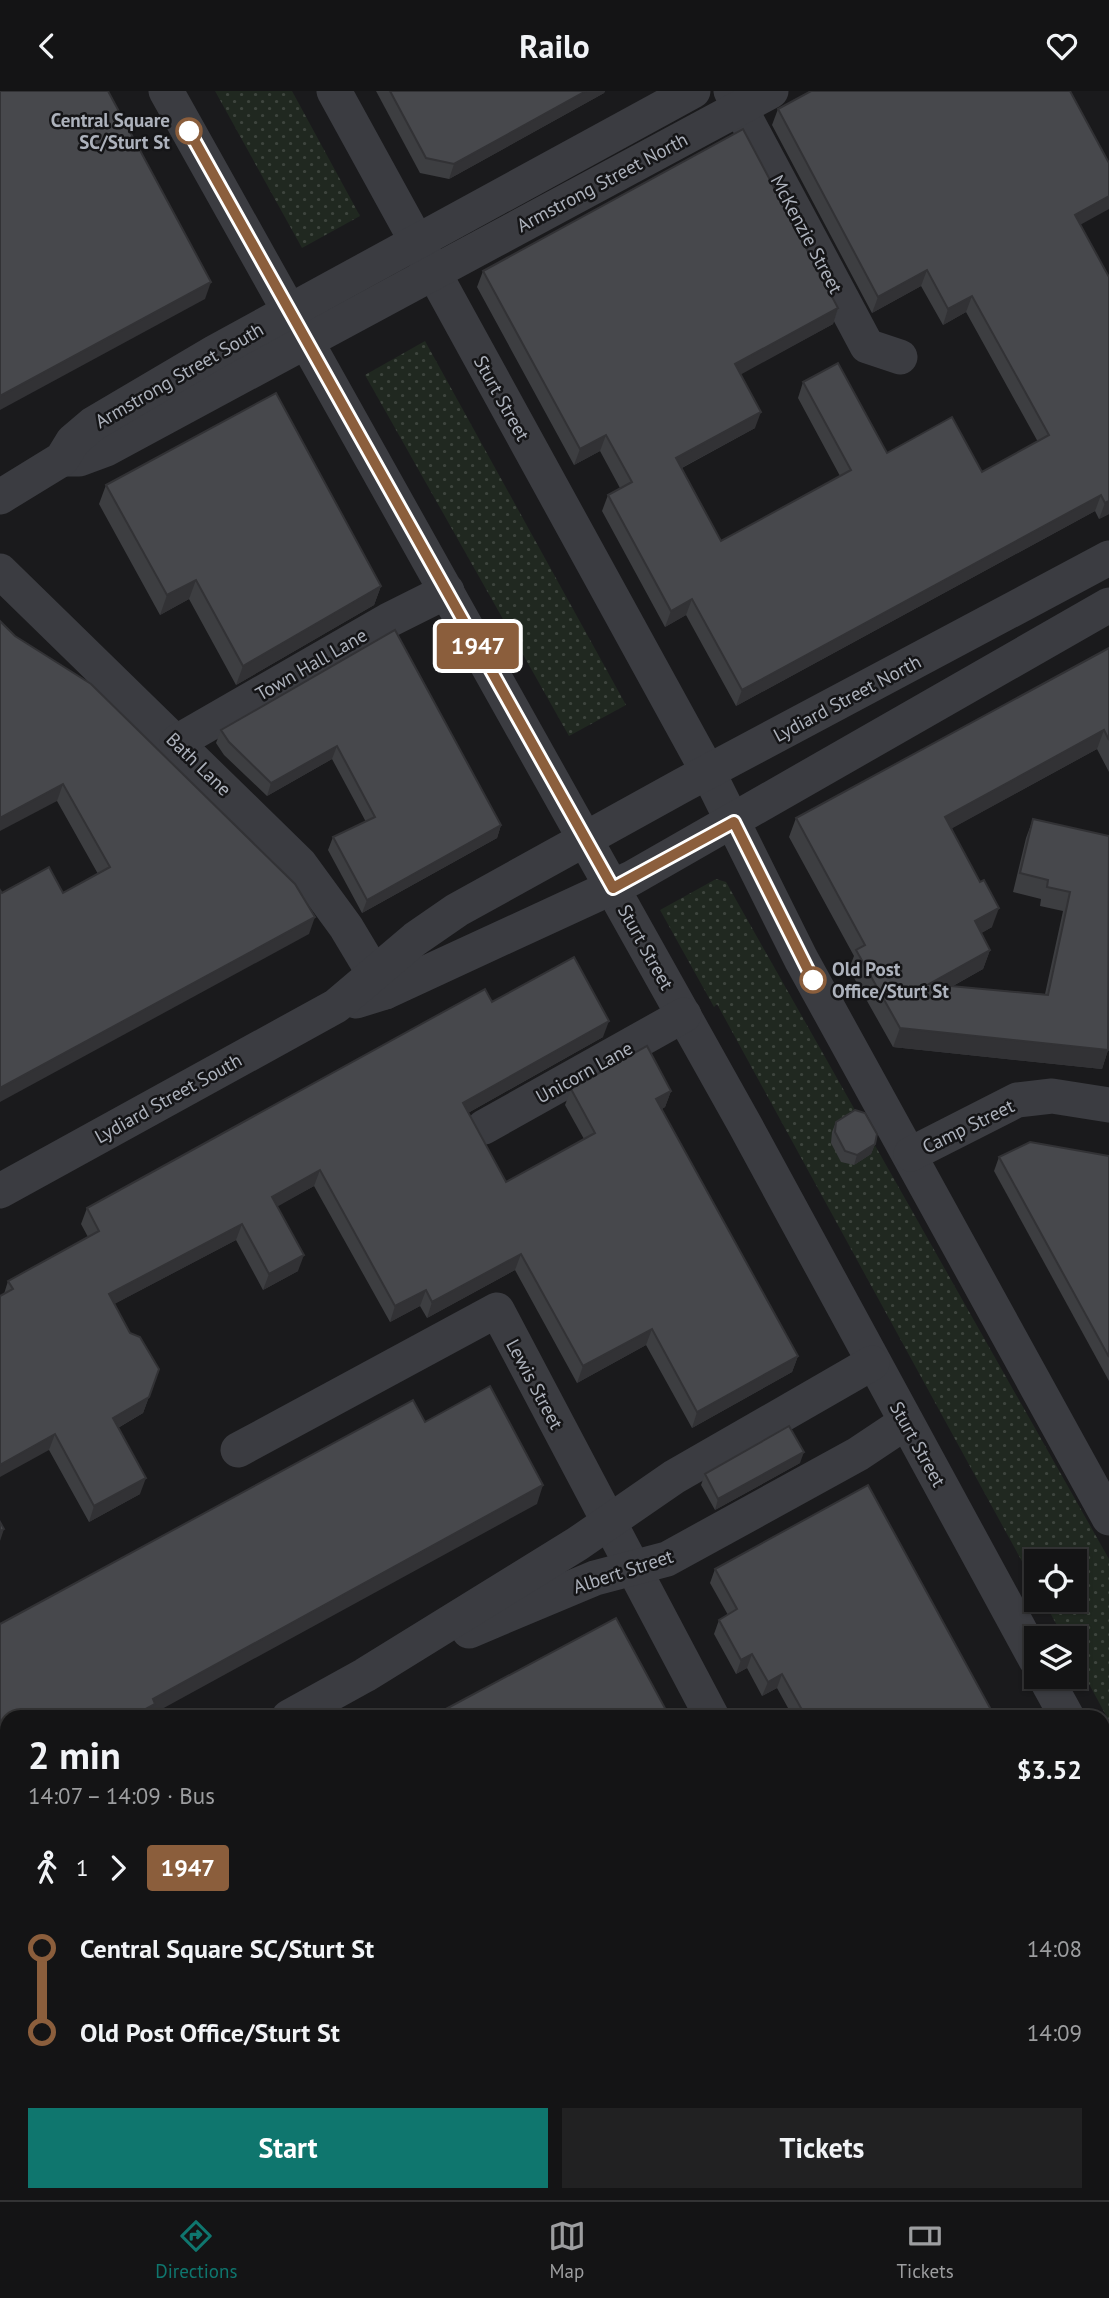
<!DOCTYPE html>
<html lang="en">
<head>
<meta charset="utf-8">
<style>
  body { margin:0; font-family:"PT Sans",sans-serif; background:#212122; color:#f1f3f6; height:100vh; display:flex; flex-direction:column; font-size:26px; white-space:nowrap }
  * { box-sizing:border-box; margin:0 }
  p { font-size:23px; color:#9d9ea0 }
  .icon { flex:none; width:38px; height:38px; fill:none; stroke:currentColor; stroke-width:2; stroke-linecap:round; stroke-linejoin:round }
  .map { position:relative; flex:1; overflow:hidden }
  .drawer { position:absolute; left:0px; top:1619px; width:1110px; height:492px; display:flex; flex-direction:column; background:#141415; border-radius:21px 21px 0 0; box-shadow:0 2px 5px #0004,0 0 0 2px #333334 }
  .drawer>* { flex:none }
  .badge { padding:0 14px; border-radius:5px; font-size:24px; line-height:46px }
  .tools { position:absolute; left:1024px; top:1458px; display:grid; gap:14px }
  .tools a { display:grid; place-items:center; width:63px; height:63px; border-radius:0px; background:#141415; box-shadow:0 2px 5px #0004,0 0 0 2px #333334; font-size:35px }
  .map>.badge { position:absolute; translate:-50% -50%; box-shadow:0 0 0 4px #fff }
  .legs { display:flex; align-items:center; gap:10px; height:77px; padding:0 28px; font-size:23px }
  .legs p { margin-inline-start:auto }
  .head { display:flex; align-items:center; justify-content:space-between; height:119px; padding:0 28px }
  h1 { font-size:38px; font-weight:800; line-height:52px }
  .cta { display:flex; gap:14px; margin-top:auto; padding:14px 28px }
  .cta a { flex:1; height:80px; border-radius:0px; background:#0f766e; color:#fff; font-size:28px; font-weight:800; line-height:80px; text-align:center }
  .cta a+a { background:#212122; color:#f1f3f6 }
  ul { padding:0 28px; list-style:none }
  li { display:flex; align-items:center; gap:24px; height:84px; font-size:26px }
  li i { display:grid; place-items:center; width:10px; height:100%; margin:0 9px; background:currentColor }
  li i::after { content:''; width:18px; height:18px; margin:-9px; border:5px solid; border-radius:50%; background:#141415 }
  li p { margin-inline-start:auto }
  li:first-child i { background:linear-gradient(#0000 50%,currentColor 0) }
  li:last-child i { background:linear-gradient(currentColor 50%,#0000 0) }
  header { display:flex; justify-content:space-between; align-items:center; height:91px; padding:0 28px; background:#141415; font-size:32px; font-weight:800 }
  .menu { display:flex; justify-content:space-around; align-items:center; height:98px; border-top:2px solid #333334; background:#141415; font-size:19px; color:#9d9ea0 }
  .menu a { display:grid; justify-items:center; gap:4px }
  .menu .current { color:#0f766e }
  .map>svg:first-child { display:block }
  .park { fill:url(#park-dots) }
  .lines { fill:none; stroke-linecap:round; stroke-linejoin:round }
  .minor { stroke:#3b3c41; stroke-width:35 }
  .wall { fill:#3d3e41 }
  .shaded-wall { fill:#323235 }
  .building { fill:#47484c; stroke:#323235; stroke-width:2 }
  .line-1-casing { stroke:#fff; stroke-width:16 }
  .line-1 { stroke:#8b5e3c; stroke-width:10 }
  .stop-1-dot { fill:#fff; stroke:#8b5e3c; stroke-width:3.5 }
  .labels { text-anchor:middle; stroke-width:5; stroke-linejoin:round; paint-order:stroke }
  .stop-label { font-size:19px; font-weight:bold; fill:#adb2bc; stroke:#151517; text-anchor:end }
  .street-label { font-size:19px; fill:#adb2bc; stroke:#151517 }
</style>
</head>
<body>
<header><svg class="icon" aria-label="back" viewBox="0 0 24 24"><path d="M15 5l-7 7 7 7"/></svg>Railo<svg class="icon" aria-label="heart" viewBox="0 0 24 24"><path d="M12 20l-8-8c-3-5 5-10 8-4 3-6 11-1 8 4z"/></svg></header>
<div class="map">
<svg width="1109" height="2109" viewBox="0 0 1109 2109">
  <defs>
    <pattern id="park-dots" width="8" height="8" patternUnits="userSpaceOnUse" patternTransform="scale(1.75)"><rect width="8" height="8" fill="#202820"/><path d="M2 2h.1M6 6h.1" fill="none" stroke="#3e453e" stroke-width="1.8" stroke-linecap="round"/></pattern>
  </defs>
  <rect width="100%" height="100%" fill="#1a1a1c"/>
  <!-- park -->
  <g class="park">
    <polygon points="215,0 292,0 360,125 302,157"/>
    <polygon points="425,250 626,614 569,645 365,284"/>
    <polygon points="716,788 726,791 1109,1468 1109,1630 1075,1567 1074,1547 1064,1547 1043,1509 1074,1508 1074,1470 1036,1470 1036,1496 717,913 714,916 660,819"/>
  </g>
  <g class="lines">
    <!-- minor -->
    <g class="minor">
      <polyline points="166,0 745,1034 1036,1569"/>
      <polyline points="334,0 708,681 801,868 1109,1427"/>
      <polyline points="731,0 867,255 900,266"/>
      <polyline points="62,368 79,368 106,358 771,0"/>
      <polyline points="0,406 62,368 73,350 93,333 215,261 693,0"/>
      <polyline points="0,480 300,773 346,836 385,901"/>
      <polyline points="177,651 389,529 447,500"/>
      <polyline points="356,910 385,901 632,787 1109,514"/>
      <polyline points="484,1036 684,924"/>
      <polyline points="911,1063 1017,1009 1052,1005 1109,1014"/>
      <polyline points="0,1100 336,915 415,848 457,819 683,694 1109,467"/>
      <polyline points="238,1359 497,1219 712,1626"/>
      <polyline points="469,1540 595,1487 667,1468 858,1363 906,1331"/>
      <polyline points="1045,1586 1067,1626"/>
      <polyline points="289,1626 365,1584 577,1453 674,1386 872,1272"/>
      <polyline points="1102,1691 1109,1703"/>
      <polyline points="0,1786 7,1782"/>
      <polyline points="1102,1867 1109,1864"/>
      <polyline points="0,1953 7,1966"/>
      <polyline points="82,2104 85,2109"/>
      <polyline points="627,2104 630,2109"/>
      <polyline points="1012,2104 1015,2109"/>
      <polyline points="704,2109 714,2104"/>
    </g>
  </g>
  <!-- wall -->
  <g class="wall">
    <polygon points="376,0 605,0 604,2 449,88 420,82"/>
    <polygon points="778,18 1080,134 1109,186 1109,423 1099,428 1095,420 736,615 686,524 665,536 602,420 608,404 620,397 600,360 574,374 477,196 483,180 838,217 833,233 740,283 755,337 682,377 721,450 840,385 798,307 803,291 887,362 982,381 1038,351 966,221 943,234 921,195 872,222 772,34"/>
    <polygon points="106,394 381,495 374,514 236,594 189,508 160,524 99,413"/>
    <polygon points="0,530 309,843 2,802 63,802 98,783 57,710"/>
    <polygon points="395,539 501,734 497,747 362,822 328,759 333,746 366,731 332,668 267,705 224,664 216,652 221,639"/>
    <polygon points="1109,557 1109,681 1097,658 952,737 992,836 981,842 990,859 983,878 953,895 1045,903 1063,820 1040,815 1041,808 1013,801 1026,747 1033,728 1109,745 1108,959 1102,978 893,956 849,878 854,865 789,746 796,727"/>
    <polygon points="492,911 603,946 468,1022 506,1091 584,1048 565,1014 571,998 671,1000 665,1016 662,1018 798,1265 792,1281 692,1337 646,1254 577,1292 515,1179 427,1227 420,1215 390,1231 314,1095 277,1115 298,1180 263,1199 236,1149 114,1213 130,1242 159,1278 143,1322 118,1337 140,1403 89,1431 49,1359 4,1203 8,1190 88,1146 81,1133 87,1117"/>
    <polygon points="836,1031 875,1053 871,1063 854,1074 841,1071 831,1052 832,1041"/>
    <polygon points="1109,1065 1109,1290 994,1080 999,1066"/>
    <polygon points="800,1372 715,1419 701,1394 705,1383"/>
    <polygon points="715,1478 995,1626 793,1626 777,1597 762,1605 747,1577 736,1583 714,1543 719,1529 728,1524 710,1492"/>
    <polygon points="444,1619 664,1626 441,1626"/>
    <polygon points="205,2104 595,2104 593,2109 208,2109"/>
    <polygon points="1063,2104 1102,2104 1109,2109 1066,2109"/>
  </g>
  <!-- shaded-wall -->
  <g class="shaded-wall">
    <polygon points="586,0 605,0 604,2 449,88 454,73"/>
    <polygon points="1109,105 1109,118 1069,140 1075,124"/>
    <polygon points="927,179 921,195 872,222 878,206"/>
    <polygon points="211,191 205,208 0,319 0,305"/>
    <polygon points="972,205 966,221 943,234 948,218"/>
    <polygon points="838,217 833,233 729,290 735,273"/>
    <polygon points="761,321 755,337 670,383 676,367"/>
    <polygon points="606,344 600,360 574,374 580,358"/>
    <polygon points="1101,404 1095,420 736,615 742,599"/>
    <polygon points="1109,410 1109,423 1099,428 1105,412"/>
    <polygon points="196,489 189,508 160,524 167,504"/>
    <polygon points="381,495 374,514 236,594 243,575"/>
    <polygon points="692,508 686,524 665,536 671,520"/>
    <polygon points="1104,639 1097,658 938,745 945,726"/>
    <polygon points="337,655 332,668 267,705 271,692"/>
    <polygon points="63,693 57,710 0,740 0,727"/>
    <polygon points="501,734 497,747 362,822 367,809"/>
    <polygon points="999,817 992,836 968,850 975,830"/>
    <polygon points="315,826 309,843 0,1011 0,997"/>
    <polygon points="990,859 983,878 922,912 929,893"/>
    <polygon points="609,930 603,946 457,1028 463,1012"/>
    <polygon points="900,937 1108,959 1102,978 893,956"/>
    <polygon points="671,1000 665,1016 650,1024 656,1008"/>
    <polygon points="875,1053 871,1063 854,1074 857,1064"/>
    <polygon points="320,1079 314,1095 266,1122 272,1106"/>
    <polygon points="242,1133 236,1149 103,1219 109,1203"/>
    <polygon points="521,1163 515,1179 427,1227 432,1211"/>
    <polygon points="304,1164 298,1180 263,1199 269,1183"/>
    <polygon points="426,1199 420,1215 390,1231 395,1215"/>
    <polygon points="652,1238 646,1254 577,1292 583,1275"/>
    <polygon points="798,1265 792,1281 692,1337 697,1321"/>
    <polygon points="149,1306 143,1322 107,1343 113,1327"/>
    <polygon points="55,1343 49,1359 0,1386 0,1374"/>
    <polygon points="804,1361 800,1372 715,1419 718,1408"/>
    <polygon points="146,1387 140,1403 89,1431 94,1415"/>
    <polygon points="543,1394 537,1413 151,1624 151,1626 131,1626 153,1608"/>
    <polygon points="4,1438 0,1450 0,1440"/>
    <polygon points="752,1563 747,1577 736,1583 741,1569"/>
    <polygon points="782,1583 777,1597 762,1605 768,1591"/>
    <polygon points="666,1619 664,1626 653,1626"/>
    <polygon points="7,1694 7,1709 0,1713 0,1698"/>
    <polygon points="580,2104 595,2104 593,2109 570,2109"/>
    <polygon points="1075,2104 1079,2104 1077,2109 1073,2109"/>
  </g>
  <!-- building -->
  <g class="building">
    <polygon points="0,0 108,0 211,191 0,305"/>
    <polygon points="390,0 586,0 454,73 426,67"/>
    <polygon points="811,0 1070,0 1109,72 1109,105 1075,124 1109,186 1109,410 1105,412 1101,404 742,599 692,508 671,520 608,404 632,391 606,344 580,358 483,180 743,38 838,217 735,273 761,321 676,367 721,450 851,379 803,291 838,272 887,362 952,326 982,381 1049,344 972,205 948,218 927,179 878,206 778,18"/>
    <polygon points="276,302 381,495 243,575 196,489 167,504 106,394"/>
    <polygon points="0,530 15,545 91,593 295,793 315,826 0,997 0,799 2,802 49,776 63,802 110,776 63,693 0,727"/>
    <polygon points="395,539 501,734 367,809 333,746 375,726 337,655 271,692 229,651 221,639"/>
    <polygon points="1109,557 1109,649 1104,639 945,726 980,791 984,789 999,817 975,830 990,859 929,893 1048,904 1070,801 1047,796 1048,789 1020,782 1033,728 1109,745 1108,959 900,937 856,859 865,854 796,727"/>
    <polygon points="574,866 609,930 463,1012 506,1091 595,1042 571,998 647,955 671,1000 656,1008 798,1265 697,1321 652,1238 583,1275 521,1163 432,1211 426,1199 395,1215 320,1079 272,1106 304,1164 269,1183 242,1133 109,1203 130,1242 140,1246 159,1278 149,1306 113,1327 146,1387 94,1415 55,1343 0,1374 0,1205 13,1198 8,1190 99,1140 87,1117 485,898 492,911"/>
    <polygon points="855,1019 865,1022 877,1043 875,1053 857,1064 845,1060 835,1041 836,1031"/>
    <polygon points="1030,1051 1109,1065 1109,1266 999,1066"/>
    <polygon points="490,1295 543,1394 153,1608 155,1613 131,1626 7,1626 7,1694 0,1698 0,1533 413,1309 425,1331"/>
    <polygon points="789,1335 804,1361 718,1408 705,1383"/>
    <polygon points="868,1394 995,1626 806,1626 782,1583 768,1591 752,1563 741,1569 719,1529 737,1518 715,1478"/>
    <polygon points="0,1431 4,1438 0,1440"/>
    <polygon points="616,1527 666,1619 653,1626 448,1626 444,1619"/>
    <polygon points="1109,1954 1109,2109 1089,2109 1086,2104 1102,2104 1102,1957"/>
    <polygon points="0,2054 7,2066 7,2104 17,2104 20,2109 0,2109"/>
    <polygon points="222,2104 580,2104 570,2109 225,2109"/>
    <polygon points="825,2104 976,2104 979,2109 815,2109"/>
  </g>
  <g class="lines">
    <defs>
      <polyline id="line-1" points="189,40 613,797 734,731 813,889"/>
    </defs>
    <!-- line-1 casing -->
    <use href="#line-1" class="line-1-casing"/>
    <!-- line-1 -->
    <use href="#line-1" class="line-1"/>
  </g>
  <!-- markers -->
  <g class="stop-1-dot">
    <circle cx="189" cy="40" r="12"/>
    <circle cx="813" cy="889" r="12"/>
  </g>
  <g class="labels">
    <!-- stop labels -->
    <g class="stop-label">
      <text x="170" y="36">Central Square<tspan x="170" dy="22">SC/Sturt St</tspan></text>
      <text x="832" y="885" text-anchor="start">Old Post<tspan x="832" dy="22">Office/Sturt St</tspan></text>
    </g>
    <!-- street labels -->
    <g class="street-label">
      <text transform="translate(602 91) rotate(-28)" y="7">Armstrong Street North</text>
      <text transform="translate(807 143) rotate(62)" y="7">McKenzie Street</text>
      <text transform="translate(179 284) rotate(-30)" y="7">Armstrong Street South</text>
      <text transform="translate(502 307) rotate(61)" y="7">Sturt Street</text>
      <text transform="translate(311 573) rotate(-30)" y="7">Town Hall Lane</text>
      <text transform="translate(847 607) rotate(-28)" y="7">Lydiard Street North</text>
      <text transform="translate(199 673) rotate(44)" y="7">Bath Lane</text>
      <text transform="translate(646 856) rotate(61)" y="7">Sturt Street</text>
      <text transform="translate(584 981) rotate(-29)" y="7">Unicorn Lane</text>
      <text transform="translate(168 1007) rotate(-29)" y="7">Lydiard Street South</text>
      <text transform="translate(968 1035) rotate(-26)" y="7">Camp Street</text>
      <text transform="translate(535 1293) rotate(62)" y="7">Lewis Street</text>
      <text transform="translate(918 1353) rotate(61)" y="7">Sturt Street</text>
      <text transform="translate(623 1480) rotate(-18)" y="7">Albert Street</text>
    </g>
  </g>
</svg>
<div class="tools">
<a><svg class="icon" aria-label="locate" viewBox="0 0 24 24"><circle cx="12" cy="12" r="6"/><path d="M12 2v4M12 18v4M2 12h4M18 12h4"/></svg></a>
<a><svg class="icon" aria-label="layers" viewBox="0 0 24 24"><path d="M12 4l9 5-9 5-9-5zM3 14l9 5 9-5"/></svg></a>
</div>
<b class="badge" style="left:478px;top:555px;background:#8b5e3c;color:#fff">1947</b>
<section class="drawer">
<div class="head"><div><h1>2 min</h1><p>14:07 – 14:09 · Bus</p></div><b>$3.52</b></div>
<div class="legs"><svg class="icon" aria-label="walk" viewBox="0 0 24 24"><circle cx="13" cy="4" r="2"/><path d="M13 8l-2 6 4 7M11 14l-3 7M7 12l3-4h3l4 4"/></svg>1<svg class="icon" aria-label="forward" viewBox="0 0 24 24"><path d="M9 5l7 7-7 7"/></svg><b class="badge" style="background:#8b5e3c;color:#fff">1947</b></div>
<ul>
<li><i style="color:#8b5e3c"></i><b>Central Square SC/Sturt St</b><p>14:08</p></li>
<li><i style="color:#8b5e3c"></i><b>Old Post Office/Sturt St</b><p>14:09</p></li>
</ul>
<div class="cta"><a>Start</a><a>Tickets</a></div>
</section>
</div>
<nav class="menu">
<a class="current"><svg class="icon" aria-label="directions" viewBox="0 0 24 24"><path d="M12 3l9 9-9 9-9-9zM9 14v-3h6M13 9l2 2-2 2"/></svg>Directions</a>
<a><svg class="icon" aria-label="map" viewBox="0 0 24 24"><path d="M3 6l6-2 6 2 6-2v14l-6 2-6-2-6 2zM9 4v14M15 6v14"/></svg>Map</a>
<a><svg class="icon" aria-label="tickets" viewBox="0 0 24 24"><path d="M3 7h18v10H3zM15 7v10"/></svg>Tickets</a>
</nav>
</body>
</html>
